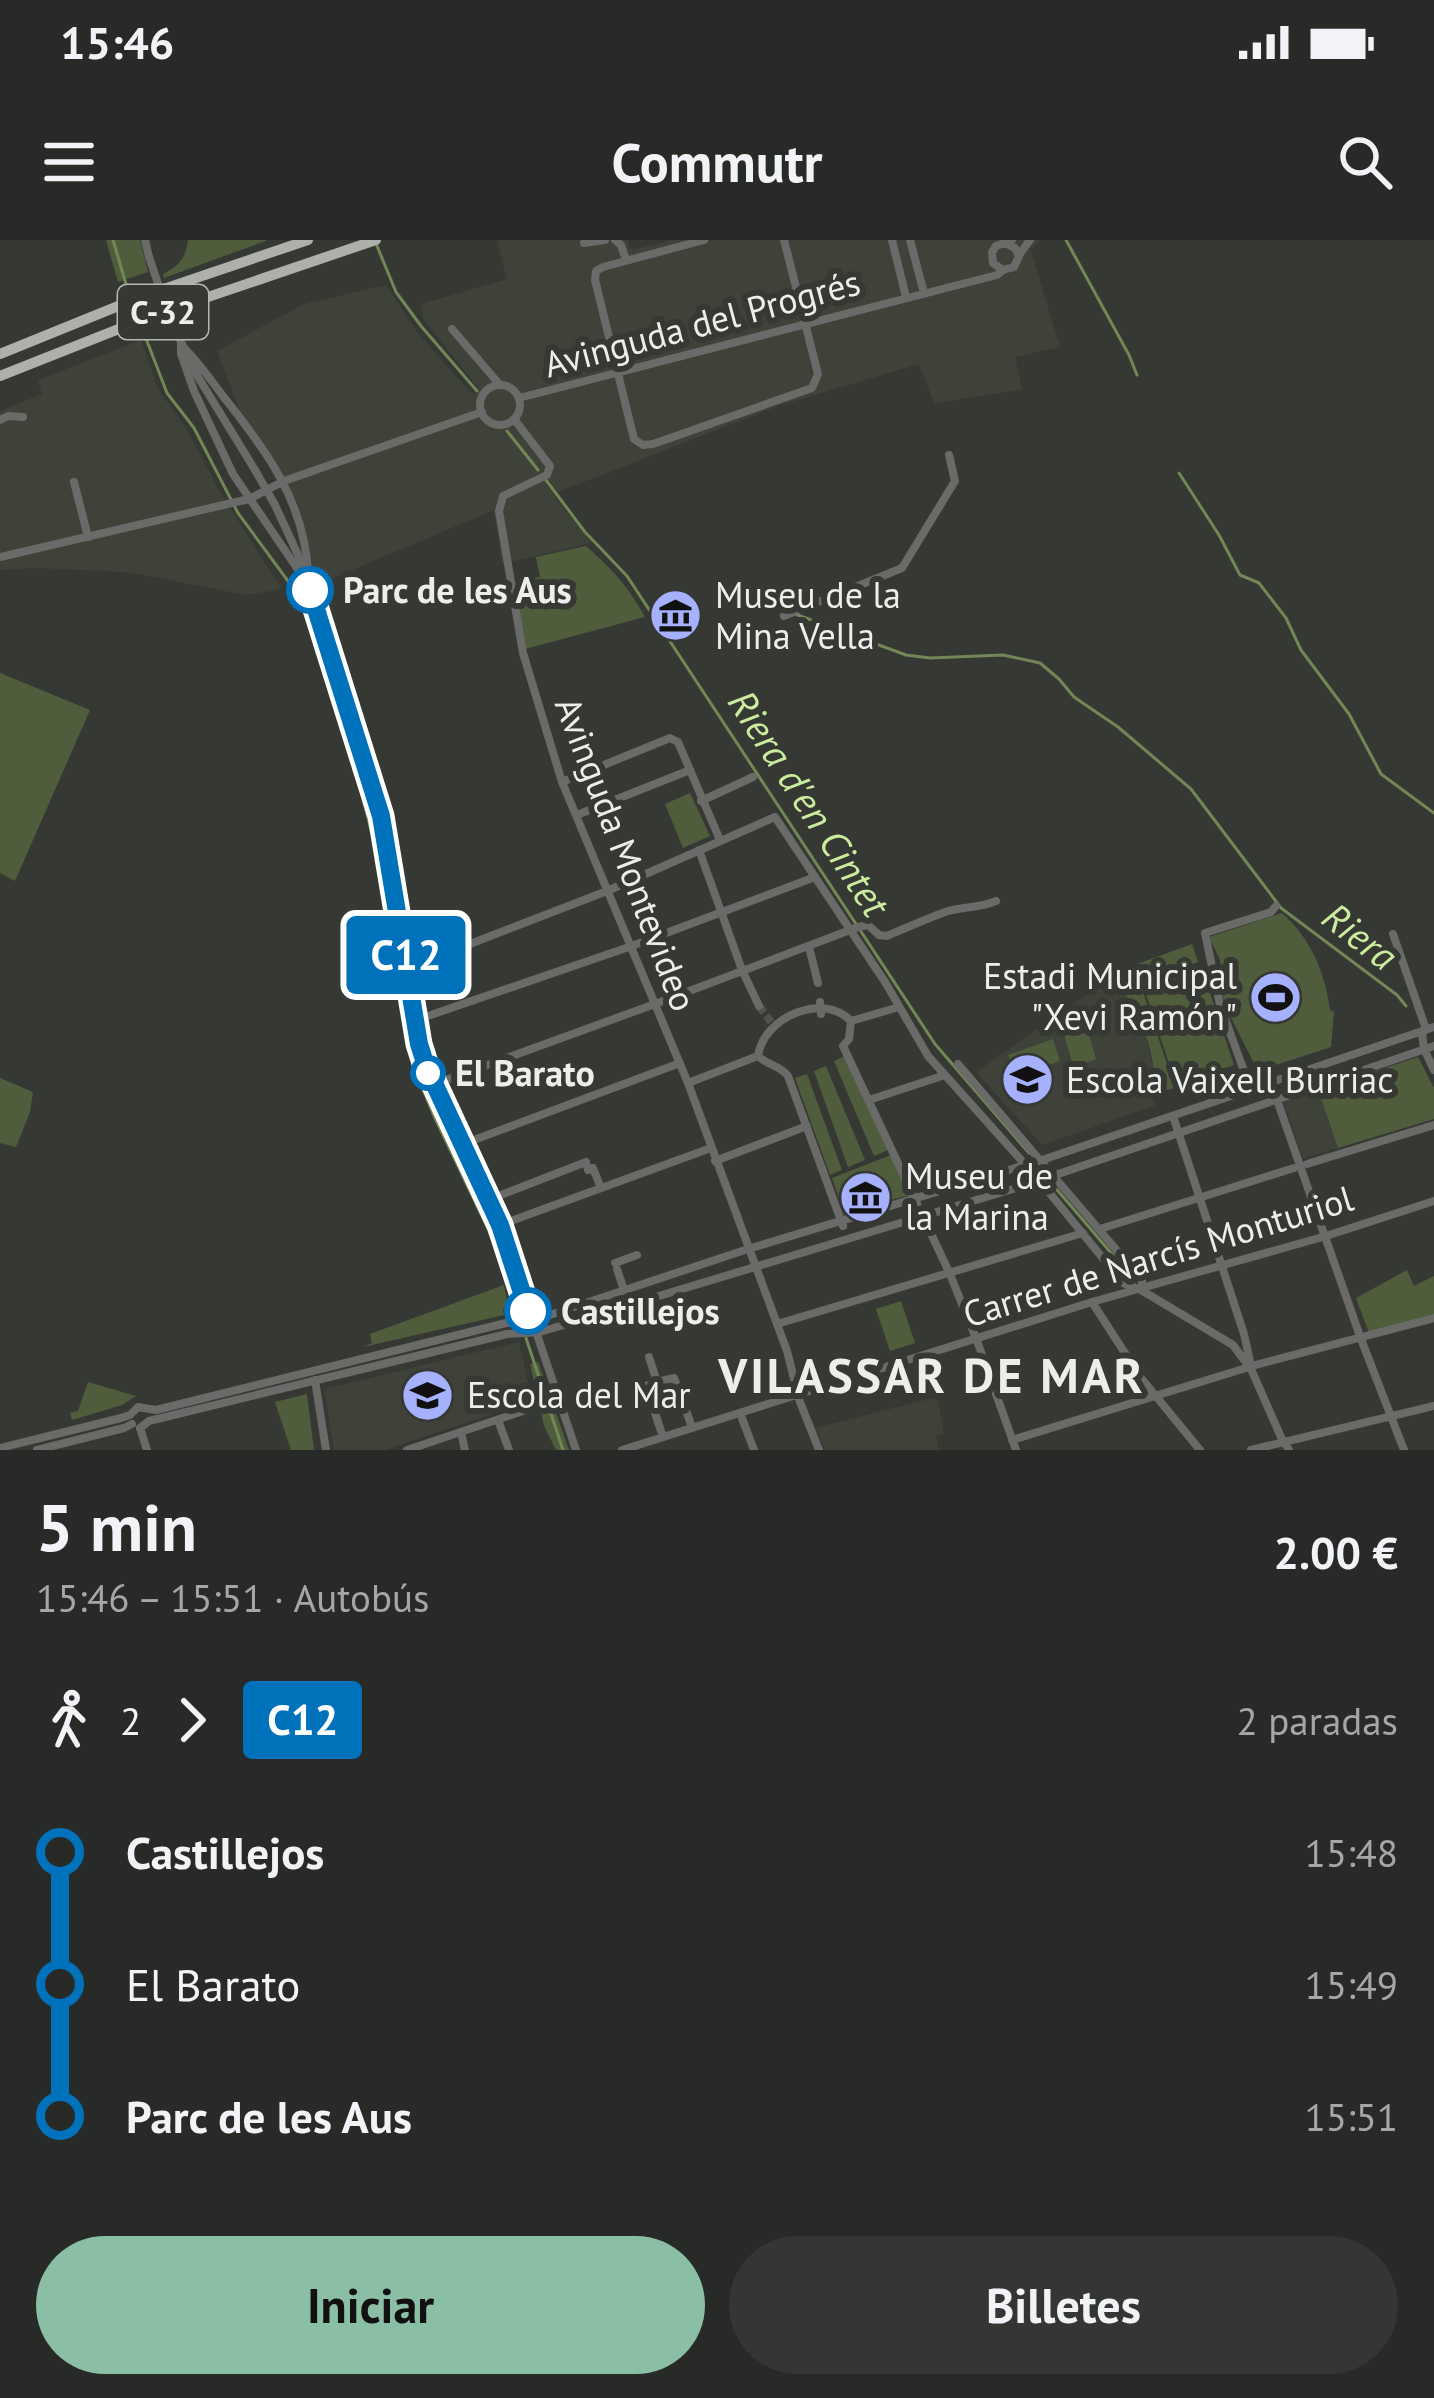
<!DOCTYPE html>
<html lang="es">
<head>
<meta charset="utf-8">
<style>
  body { margin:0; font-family:"PT Sans",sans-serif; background:#343633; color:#f1f3f6; height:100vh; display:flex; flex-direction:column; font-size:45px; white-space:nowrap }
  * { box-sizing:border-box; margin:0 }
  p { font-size:39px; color:#a5a7a7 }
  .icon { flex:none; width:66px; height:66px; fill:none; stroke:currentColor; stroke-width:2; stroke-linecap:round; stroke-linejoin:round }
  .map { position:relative; height:1210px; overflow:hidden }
  .side { display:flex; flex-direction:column; background:#282a27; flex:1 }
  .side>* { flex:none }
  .badge { padding:0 24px; border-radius:9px; font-size:42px; line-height:78px }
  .map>.badge { position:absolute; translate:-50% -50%; box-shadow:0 0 0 6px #fff }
  .legs { display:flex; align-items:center; gap:18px; height:132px; padding:0 36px; font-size:39px }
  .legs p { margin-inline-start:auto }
  .head { display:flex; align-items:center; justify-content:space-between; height:204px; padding:0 36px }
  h1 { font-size:66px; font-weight:700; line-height:90px }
  .primary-button { display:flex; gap:24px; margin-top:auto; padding:24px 36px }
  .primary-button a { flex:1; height:138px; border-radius:72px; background:#8abfa5; color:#111; font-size:48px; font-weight:700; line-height:138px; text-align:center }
  .primary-button a+a { background:#343633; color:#f1f3f6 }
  ul { padding:0 36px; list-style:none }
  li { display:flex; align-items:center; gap:42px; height:132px; font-size:45px }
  li i { display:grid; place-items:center; width:18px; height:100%; margin:0 15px; background:currentColor }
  li i::after { content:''; width:30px; height:30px; margin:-15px; border:9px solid; border-radius:50%; background:#282a27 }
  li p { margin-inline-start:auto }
  li:first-child i { background:linear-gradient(#0000 50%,currentColor 0) }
  li:last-child i { background:linear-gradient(currentColor 50%,#0000 0) }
  .status { display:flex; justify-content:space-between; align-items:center; height:84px; padding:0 60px; background:#282a27; direction:ltr }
  .status svg { height:33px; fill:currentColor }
  header { display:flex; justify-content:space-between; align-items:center; height:156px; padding:0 36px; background:#282a27; font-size:54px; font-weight:700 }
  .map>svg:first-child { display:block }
  .built { fill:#3e4239 }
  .green { fill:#505d3d }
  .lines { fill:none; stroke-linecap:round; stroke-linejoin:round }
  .stream { stroke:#728755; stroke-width:3 }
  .minor-tunnel { stroke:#515350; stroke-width:8; stroke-dasharray:8 4; stroke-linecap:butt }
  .minor { stroke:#6a6a69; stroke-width:8 }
  .highway { stroke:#aeb0ac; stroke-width:10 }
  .minor-bridge { stroke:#6a6a69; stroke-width:8 }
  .line-1-casing { stroke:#fff; stroke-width:27 }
  .line-1 { stroke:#0072bc; stroke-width:18 }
  .stop-1-dot { fill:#fff; stroke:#0072bc; stroke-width:6 }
  .labels { text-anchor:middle; stroke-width:12; stroke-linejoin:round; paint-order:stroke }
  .shield { fill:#363834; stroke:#b6b7b5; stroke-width:3 }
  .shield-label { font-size:33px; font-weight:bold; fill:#edeeec }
  .street-label { font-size:36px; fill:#edeeec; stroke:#363834 }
  .stop-label { font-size:36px; font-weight:bold; fill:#edeeec; stroke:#363834; text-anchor:start }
  .poi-label { font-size:36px; fill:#edeeec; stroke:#363834; text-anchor:start }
  .water-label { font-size:39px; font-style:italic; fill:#cbeb9f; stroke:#363834 }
  .district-label { font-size:48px; font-weight:bold; letter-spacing:3px; fill:#edeeec; stroke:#363834 }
</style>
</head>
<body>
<div class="status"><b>15:46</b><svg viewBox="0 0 49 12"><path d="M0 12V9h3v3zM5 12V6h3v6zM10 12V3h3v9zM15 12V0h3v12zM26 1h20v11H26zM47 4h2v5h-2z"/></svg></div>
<header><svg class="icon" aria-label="menu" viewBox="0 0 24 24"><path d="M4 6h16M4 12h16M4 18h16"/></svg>Commutr<svg class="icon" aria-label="search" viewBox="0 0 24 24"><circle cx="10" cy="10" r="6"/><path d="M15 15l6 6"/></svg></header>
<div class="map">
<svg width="1434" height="1210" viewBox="0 0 1434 1210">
  <rect width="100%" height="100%" fill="#363834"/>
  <!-- built -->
  <g class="built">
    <polygon points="497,0 627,0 632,10 672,0 1040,0 1031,10 1060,107 1015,117 1022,150 934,163 919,124 778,166 558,252 549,240 545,243 591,303 502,324 494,270 317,345 284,250 241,174 217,111 304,64 386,45 417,92 470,152 475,154 479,149 423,79 421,64 507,39"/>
    <polygon points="141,100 158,149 186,188 220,252 282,349 246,355 127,332 35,328 0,330 0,171 42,154 38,140"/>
    <polygon points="1115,740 1132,763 1145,791 1153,828 1154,866 1042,905 976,832 1105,742"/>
    <polygon points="1318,850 1338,908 1303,918 1283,861"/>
    <polygon points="519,1102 532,1161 385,1210 334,1210 324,1149"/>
    <polygon points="937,1157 944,1193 936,1195 939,1210 825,1210 815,1188"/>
  </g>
  <!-- green -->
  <g class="green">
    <polygon points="106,0 140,0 148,32 118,42"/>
    <path d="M188 0H268L164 38 163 34C179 26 186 18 188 0Z"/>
    <path d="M586 306C612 329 628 346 645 377L525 409 513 343 540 337 536 317Z"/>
    <polygon points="0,433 90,470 15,641 0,633"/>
    <polygon points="690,553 710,596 683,608 665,564"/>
    <path d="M1282 673C1311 699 1325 732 1330 770L1334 772 1331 807 1258 831 1225 766 1220 742V720L1209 697Z"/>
    <path d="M1192 704 1198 722 1140 743 1175 848 1155 853C1155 807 1140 769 1110 734Z"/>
    <polygon points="1201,726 1234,825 1176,844 1143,745"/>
    <polygon points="1083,775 1096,819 1074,828 1061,785"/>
    <polygon points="1053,799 1060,821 1016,836 1008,815"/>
    <polygon points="845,816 888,910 874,916 834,821"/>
    <polygon points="1418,817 1434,848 1434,879 1338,908 1318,850"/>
    <polygon points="826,826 865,920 848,927 814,831"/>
    <polygon points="807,834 842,930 830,935 795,838"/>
    <polygon points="0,838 33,852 30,872 16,907 0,903"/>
    <polygon points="891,915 910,955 844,972 832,938"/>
    <polygon points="1407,1030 1414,1046 1434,1036 1434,1074 1369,1093 1356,1058"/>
    <polygon points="504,1045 508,1067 503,1068 504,1075 363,1107 372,1103 370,1094"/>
    <polygon points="901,1061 915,1103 890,1111 876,1069"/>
    <polygon points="538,1122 569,1210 556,1210 544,1186 530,1124"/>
    <polygon points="88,1142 136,1156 122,1165 72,1180 70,1173 78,1171"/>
    <polygon points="307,1154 314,1210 291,1210 275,1162"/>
  </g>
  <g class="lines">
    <!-- stream -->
    <g class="stream">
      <polyline points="113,0 128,51"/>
      <polyline points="1066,0 1129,115 1137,135"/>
      <polyline points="377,6 396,52 421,86 477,151"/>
      <polyline points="135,70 167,153 194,188 238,273 296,352 321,405 332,458 350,508 383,637 396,698 415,830 434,876 492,997 519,1077"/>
      <polyline points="507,191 538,230"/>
      <polyline points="1179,233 1219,295 1240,335 1259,343 1286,378 1301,410 1349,474 1381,534 1434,573"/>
      <polyline points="546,240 585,292 627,336 935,804 1029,913"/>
      <polyline points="795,374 906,415 930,418 1003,415 1040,423 1059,439 1074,457 1118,487 1191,549 1281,668 1397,755 1406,766"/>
      <polyline points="1053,945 1130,1035"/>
      <polyline points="526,1098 563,1210"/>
    </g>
    <!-- minor-tunnel -->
    <polyline class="minor-tunnel" points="759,766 771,782"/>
    <!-- minor -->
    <g class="minor">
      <polyline points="145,0 149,17"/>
      <polyline points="615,0 621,5 626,20"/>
      <polyline points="704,0 603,27 596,31 595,40 634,199 643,205 653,204 812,148 818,134 784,0"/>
      <polyline points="892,0 906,57"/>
      <polyline points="910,0 924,53"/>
      <polyline points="584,3 605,0"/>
      <polyline points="1005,3 1015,8 1019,16 1014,27 1003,30 993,23 992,12 996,6 1012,0"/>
      <polyline points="1019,15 1030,0"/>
      <polyline points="170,79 198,137 255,230"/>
      <polyline points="452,89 500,145"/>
      <path d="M181 105C197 120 210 139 223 156 266 210 304 261 308 332"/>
      <polyline points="181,105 181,114 194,151 233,234 301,334"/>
      <circle cx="500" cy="165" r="20"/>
      <polyline points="519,158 997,35 1003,30"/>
      <polyline points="514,179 550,226 547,235 503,256 499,271 523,413 562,542 688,843 787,1111 800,1162 819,1210"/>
      <polyline points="0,180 8,176 23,177"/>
      <polyline points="74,242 88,297"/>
      <polyline points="275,265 298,315 320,378 381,576 426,826 500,985 576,1210"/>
      <polyline points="0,317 249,259 284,241 482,172"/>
      <polyline points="784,376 902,328 955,241 949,215"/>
      <polyline points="562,542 670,498 678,502 720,600"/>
      <polyline points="701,561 753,537"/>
      <polyline points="577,575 690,530"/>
      <polyline points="699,610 742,730 759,766"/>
      <polyline points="1393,694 1426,789 1422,794 1424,809 1434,830"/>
      <polyline points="809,707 818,743"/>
      <polyline points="408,728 607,651 775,577 885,742 928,816 1039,940 1123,1043 1141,1050 1233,1105 1251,1129 1281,1197 1289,1210"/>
      <polyline points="820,762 821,774"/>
      <polyline points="416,780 629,707 815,637"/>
      <polyline points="851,781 899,767"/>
      <polyline points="958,824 1137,1034 1142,1040 1142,1048"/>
      <polyline points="688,843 758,816"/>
      <polyline points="1271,843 1361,1099 1404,1210"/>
      <path d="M432 845 655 764 858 687 868 685 879 695 887 696C906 688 926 679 945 672 964 666 977 669 996 661"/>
      <polyline points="1251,850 1220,765 1205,693 1271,672 1276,666"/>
      <polyline points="869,860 945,835"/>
      <polyline points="1173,876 1244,1094 1250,1121"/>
      <polyline points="463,904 680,823"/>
      <polyline points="715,921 807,886"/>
      <polyline points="1307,924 1434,885"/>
      <polyline points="488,960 586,922 588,930 593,928 601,948"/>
      <polyline points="500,985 711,908"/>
      <path d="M843 986 788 836C781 826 767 825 758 816 763 778 822 751 851 781L849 799 843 806 949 1032 976 1098 1016 1210"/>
      <polyline points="1100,989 1294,928"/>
      <polyline points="615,1023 637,1015"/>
      <polyline points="617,1029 624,1050"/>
      <polyline points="1092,1062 1141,1138 1200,1210"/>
      <polyline points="777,1084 1083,993"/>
      <polyline points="649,1117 657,1142 674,1138 692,1187"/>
      <polyline points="315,1140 326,1210"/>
      <polyline points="656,1142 646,1146 663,1197"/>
      <polyline points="740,1173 754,1210"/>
      <polyline points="498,1180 509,1210"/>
      <polyline points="140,1188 149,1181 507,1094 540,1092 1026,945 1434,806"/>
      <polyline points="140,1188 147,1210"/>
      <polyline points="461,1192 465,1210"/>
      <polyline points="1012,1200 1259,1124 1434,1078"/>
      <polyline points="0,1208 121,1178 130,1175 138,1167 156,1170 506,1083 535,1080 748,1009 1042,920 1434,787"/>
      <polyline points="37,1210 124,1188 132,1184"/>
      <polyline points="407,1210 535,1167"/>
      <polyline points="622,1210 1092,1062 1326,996 1434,961"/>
      <polyline points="1251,1210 1434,1166"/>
    </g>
    <!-- highway -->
    <g class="highway">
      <polyline points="0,114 143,56 308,0"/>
      <polyline points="0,136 149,77 376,0"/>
    </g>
    <!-- minor-bridge -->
    <g class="minor-bridge">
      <polyline points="149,17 170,79"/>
      <polyline points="255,230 275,265"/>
    </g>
  </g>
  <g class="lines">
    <defs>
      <polyline id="line-1" points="310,350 381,576 419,804 426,826 500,985 528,1071"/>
    </defs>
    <!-- line-1 casing -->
    <use href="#line-1" class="line-1-casing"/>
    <!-- line-1 -->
    <use href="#line-1" class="line-1"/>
  </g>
  <!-- icons -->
  <defs>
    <symbol id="museum-disc" viewBox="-11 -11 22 22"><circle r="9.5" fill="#a5b1fc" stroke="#363834"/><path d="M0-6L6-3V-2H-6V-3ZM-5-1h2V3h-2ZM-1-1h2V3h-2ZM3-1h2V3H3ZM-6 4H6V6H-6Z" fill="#111"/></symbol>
    <symbol id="stadium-disc" viewBox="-11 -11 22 22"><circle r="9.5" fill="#a5b1fc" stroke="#363834"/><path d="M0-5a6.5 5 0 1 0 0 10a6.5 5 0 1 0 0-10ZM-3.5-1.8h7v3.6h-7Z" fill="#111"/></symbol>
    <symbol id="school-disc" viewBox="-11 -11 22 22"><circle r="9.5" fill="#a5b1fc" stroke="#363834"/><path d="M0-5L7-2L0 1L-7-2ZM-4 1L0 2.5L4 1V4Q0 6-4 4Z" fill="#111"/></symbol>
  </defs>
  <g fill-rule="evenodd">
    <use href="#museum-disc" x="646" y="346" width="59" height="59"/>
    <use href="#stadium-disc" x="1246" y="728" width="59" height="59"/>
    <use href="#school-disc" x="998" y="810" width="59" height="59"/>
    <use href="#museum-disc" x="836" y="928" width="59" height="59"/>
    <use href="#school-disc" x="398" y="1126" width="59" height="59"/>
  </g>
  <!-- markers -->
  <g class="stop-1-dot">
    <circle cx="310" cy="350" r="21"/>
    <circle cx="428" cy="833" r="15"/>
    <circle cx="528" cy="1071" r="21"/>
  </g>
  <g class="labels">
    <!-- shield labels -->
    <rect class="shield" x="118" y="45" width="90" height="54" rx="9"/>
    <g class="shield-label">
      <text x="163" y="84">C-32</text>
    </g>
    <!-- street labels -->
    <g class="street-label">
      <text transform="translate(702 83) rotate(-15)" y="13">Avinguda del Progrés</text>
      <text transform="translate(626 614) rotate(69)" y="13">Avinguda Montevideo</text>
      <text transform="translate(1158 1016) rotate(-17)" y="13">Carrer de Narcís Monturiol</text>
    </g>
    <!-- stop labels -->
    <g class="stop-label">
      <text x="343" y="363">Parc de les Aus</text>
      <text x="455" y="846">El Barato</text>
      <text x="561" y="1084">Castillejos</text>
    </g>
    <!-- poi labels -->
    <g class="poi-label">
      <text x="715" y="368">Museu de la<tspan x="715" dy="41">Mina Vella</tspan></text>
      <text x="1237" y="749" text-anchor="end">Estadi Municipal<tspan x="1237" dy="41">"Xevi Ramón"</tspan></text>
      <text x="1066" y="853">Escola Vaixell Burriac</text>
      <text x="905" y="949">Museu de<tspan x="905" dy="41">la Marina</tspan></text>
      <text x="467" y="1168">Escola del Mar</text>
    </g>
    <!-- water labels -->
    <g class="water-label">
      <text transform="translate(809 563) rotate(57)" y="14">Riera d'en Cintet</text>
      <text transform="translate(1360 696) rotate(38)" y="14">Riera</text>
    </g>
    <!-- district labels -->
    <g class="district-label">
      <text x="932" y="1153">VILASSAR DE MAR</text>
    </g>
  </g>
</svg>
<b class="badge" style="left:406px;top:715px;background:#0072bc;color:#fff">C12</b>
</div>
<section class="side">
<div class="head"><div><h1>5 min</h1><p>15:46 – 15:51 · Autobús</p></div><b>2.00 €</b></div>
<div class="legs"><svg class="icon" aria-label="walk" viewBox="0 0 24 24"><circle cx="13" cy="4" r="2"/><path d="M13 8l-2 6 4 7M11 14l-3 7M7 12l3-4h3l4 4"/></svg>2<svg class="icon" aria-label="forward" viewBox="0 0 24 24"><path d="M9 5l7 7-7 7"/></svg><b class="badge" style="background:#0072bc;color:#fff">C12</b><p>2 paradas</p></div>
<ul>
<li><i style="color:#0072bc"></i><b>Castillejos</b><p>15:48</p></li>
<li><i style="color:#0072bc"></i><span>El Barato</span><p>15:49</p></li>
<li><i style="color:#0072bc"></i><b>Parc de les Aus</b><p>15:51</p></li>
</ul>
<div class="primary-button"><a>Iniciar</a><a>Billetes</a></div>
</section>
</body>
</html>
